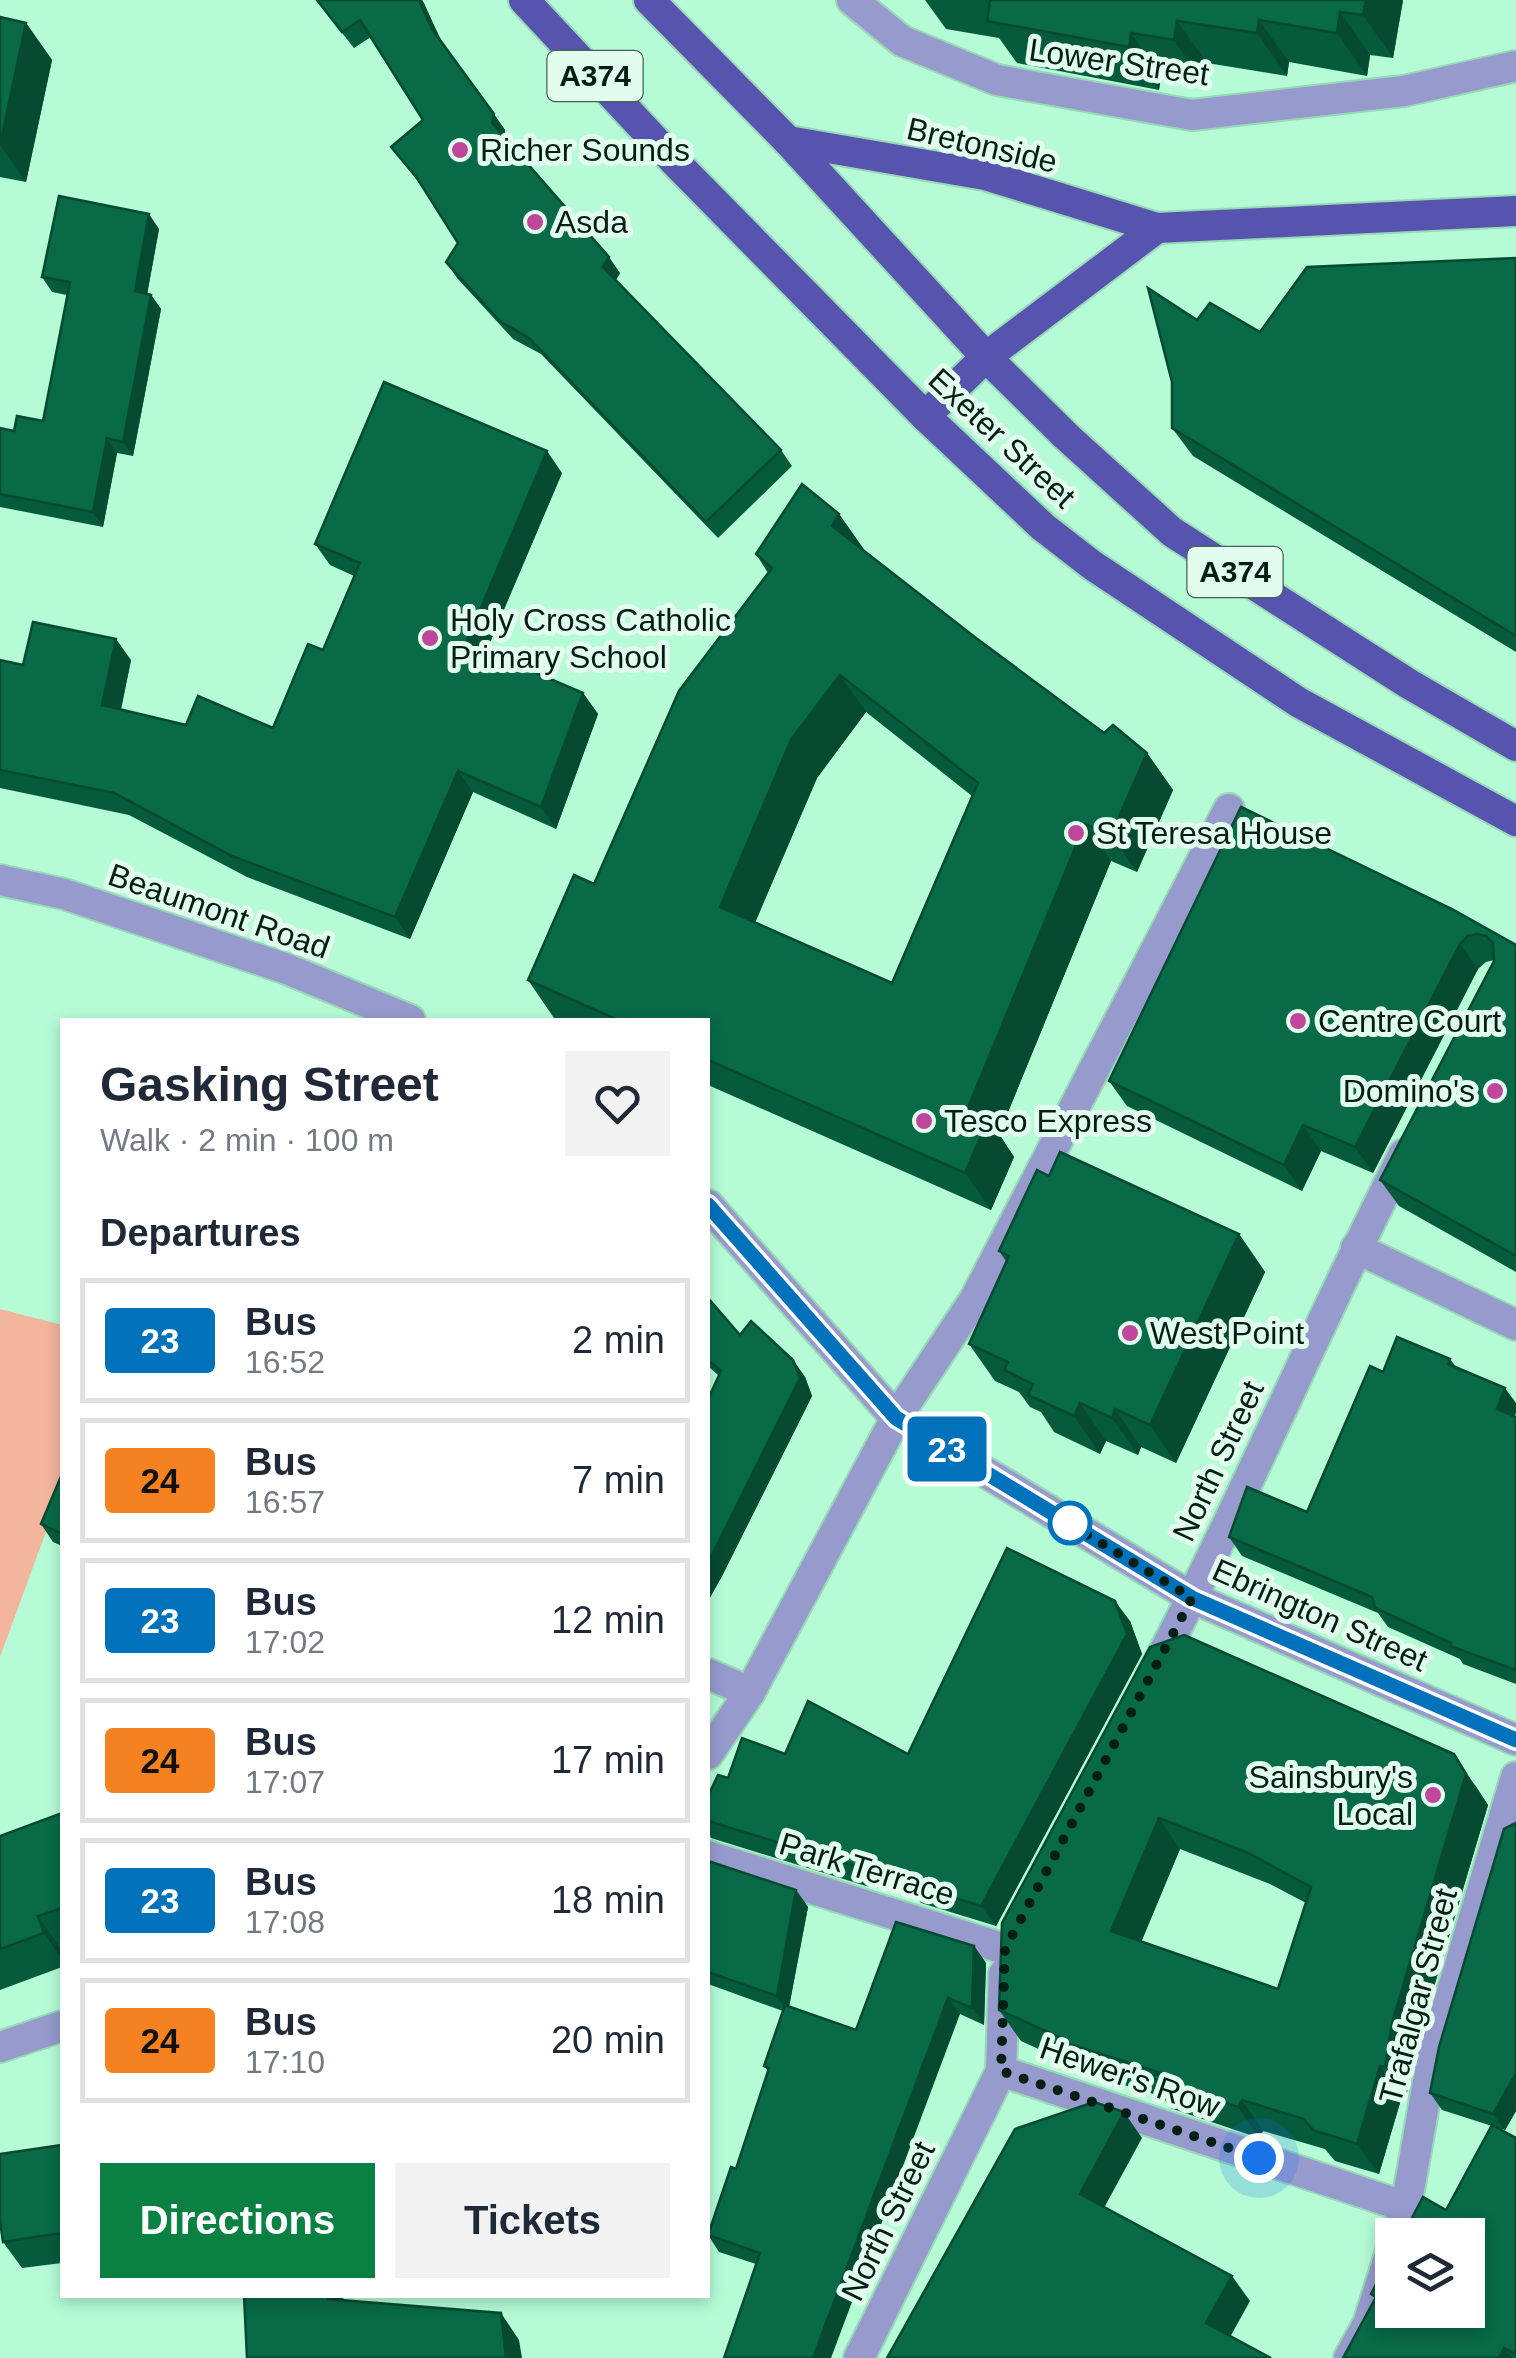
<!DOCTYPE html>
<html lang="en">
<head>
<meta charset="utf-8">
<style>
  body { margin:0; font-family:Arial,sans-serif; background:#f2f2f3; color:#1f2937; height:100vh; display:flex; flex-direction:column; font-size:38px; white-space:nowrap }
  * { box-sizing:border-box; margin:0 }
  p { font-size:32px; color:#747a83 }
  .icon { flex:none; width:55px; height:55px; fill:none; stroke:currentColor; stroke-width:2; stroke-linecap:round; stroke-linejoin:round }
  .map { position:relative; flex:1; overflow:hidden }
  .panel { position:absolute; left:60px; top:1018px; width:650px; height:1280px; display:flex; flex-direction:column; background:#fff; border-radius:0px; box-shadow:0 5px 15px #0003 }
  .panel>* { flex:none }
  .badge { padding:0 20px; border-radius:8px; font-size:35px; line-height:65px }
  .buttons { position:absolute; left:1375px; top:2218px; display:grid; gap:20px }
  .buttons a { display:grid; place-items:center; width:110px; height:110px; border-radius:0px; background:#fff; box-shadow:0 5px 15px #0003; font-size:50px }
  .you { position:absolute; width:50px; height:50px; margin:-25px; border:8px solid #fff; border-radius:50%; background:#1a73e8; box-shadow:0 0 0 15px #1a73e833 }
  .map>.badge { position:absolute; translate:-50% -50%; box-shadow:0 0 0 5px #fff }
  h2 { padding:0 40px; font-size:38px; line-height:90px }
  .round { display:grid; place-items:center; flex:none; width:105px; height:105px; border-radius:0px; background:#f2f2f3 }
  .headline { display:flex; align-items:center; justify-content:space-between; height:170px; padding:0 40px }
  h1 { font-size:48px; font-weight:800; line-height:75px }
  .action { display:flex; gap:20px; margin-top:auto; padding:20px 40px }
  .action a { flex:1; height:115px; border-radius:0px; background:#0b8043; color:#fff; font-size:40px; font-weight:800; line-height:115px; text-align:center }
  .action a+a { background:#f2f2f3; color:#1f2937 }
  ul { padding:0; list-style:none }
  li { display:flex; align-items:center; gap:30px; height:125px; margin:0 20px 15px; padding:0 20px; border:5px solid #e0e1e3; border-radius:0px }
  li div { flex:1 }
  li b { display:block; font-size:38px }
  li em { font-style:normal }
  li .badge { min-width:110px; font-weight:700; text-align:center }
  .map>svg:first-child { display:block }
  .green { fill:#f3b59e }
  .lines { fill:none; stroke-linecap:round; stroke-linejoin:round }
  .minor-casing { stroke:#98d8b7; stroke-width:34 }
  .major-casing { stroke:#98d8b7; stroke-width:34 }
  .minor { stroke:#969acd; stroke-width:30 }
  .major { stroke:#5754af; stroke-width:30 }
  .wall { fill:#075b3d; fill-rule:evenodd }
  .shaded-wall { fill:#064a32 }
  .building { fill:#086a47; stroke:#064a32; stroke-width:2.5; fill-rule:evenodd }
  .line-casing { stroke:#fff; stroke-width:22 }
  .line { stroke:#0072bc; stroke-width:15 }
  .walk { stroke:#031f13; stroke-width:10; stroke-dasharray:0 18 }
  .poi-dot { fill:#bf479b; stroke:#e2fdee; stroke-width:4 }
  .stop-dot { fill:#fff; stroke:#0072bc; stroke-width:5 }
  .labels { text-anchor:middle; stroke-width:10; stroke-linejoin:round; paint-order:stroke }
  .shield { fill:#e2fdee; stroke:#466255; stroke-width:2.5 }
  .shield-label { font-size:30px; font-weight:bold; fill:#031f13 }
  .street-label { font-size:32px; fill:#031f13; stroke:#e2fdee }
  .poi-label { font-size:32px; fill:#031f13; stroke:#e2fdee; text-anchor:start }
</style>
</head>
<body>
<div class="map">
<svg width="1516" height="2358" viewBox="0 0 1516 2358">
  <rect width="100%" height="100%" fill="#b4fbd6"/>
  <!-- green -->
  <polygon class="green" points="0,1309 62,1325 62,1488 0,1657"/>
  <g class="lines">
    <defs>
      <g id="minor">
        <polyline points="852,0 902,41 997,80 1192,115 1404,91 1516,66"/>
        <polyline points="0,880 64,894 287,969 410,1020"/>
        <polyline points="708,1205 896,1418 1193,1598 1516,1740"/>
        <polyline points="1356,1248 1516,1325"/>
        <polyline points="708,1674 750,1692"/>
        <path d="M1152 1675C1242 1505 1316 1326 1404 1154"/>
        <polyline points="708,1754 750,1692 896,1418 975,1299 1229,809"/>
        <polyline points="708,1856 1005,1949"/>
        <polyline points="0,2047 62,2026"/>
        <polyline points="1001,2071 1406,2207"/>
        <polyline points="1397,2235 1406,2207 1432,2059 1516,1777"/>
        <polyline points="859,2358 1001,2071 1004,1974"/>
        <polyline points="1349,2358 1368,2324 1392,2248"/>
      </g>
      <g id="major">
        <polyline points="524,0 676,163 925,416 1043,527 1092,565 1298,702 1516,821"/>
        <polyline points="649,0 788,141 986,357 1066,436 1172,532 1409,684 1516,746"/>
        <polyline points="788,141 985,175 1157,228 1516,211"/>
        <polyline points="925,416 986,357 1157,228"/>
      </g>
    </defs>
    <!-- minor casing -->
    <use href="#minor" class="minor-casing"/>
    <!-- major casing -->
    <use href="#major" class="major-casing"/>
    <!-- minor -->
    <use href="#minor" class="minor"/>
    <!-- major -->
    <use href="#major" class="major"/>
  </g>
  <!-- wall -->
  <g class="wall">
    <polygon points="316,0 422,0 443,44 505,130 504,137 620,273 616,280 781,450 792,466 718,538 541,354 513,339 457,278 446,262 458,243 424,189 391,147 423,120 371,37 354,48"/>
    <polygon points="925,0 1403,0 1393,58 1370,55 1367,76 1289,62 1287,76 1207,63 1204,83 1161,76 1159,90 1017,63 999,38 946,29"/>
    <polygon points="0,17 26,23 52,60 26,182 0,177"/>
    <polygon points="159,229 147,294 151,295 161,309 133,456 117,453 103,527 0,507 0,428 14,431 43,421 67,295 52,292 42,277"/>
    <polygon points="1516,258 1516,652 1193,456 1172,428 1197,320 1260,332"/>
    <polygon points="562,473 486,651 583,693 598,714 556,829 473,792 410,939 247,877 129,815 0,788 0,660 23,665 131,660 121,710 186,725 273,728 323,650 354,576 330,565 315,544"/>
    <path d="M839 514 865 551 976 638 1104 733 1147 753 1173 790 1137 872 1111 861 999 1134 1014 1157 991 1210 708 1085V1020H560L554 1018 528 980 594 884 768 573 756 554ZM866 712 972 796 892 983 755 922 817 778Z"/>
    <polygon points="1241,807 1516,945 1516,1272 1399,1206 1380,1180 1494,960 1486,962 1478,969 1373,1173 1321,1151 1302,1191 1127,1106 1109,1081"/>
    <polygon points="1049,1176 1239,1234 1265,1272 1176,1463 1141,1447 1138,1455 1106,1441 1100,1454 1054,1432 1041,1412 1030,1407 1019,1392 995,1381 969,1344 1006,1261 999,1251"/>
    <polygon points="708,1298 740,1335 793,1360 805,1377 812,1396 722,1576 708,1601 708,1399 719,1376 708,1366"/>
    <polygon points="1450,1359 1456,1367 1516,1417 1516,1684 1463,1664 1460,1659 1388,1627 1378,1613 1242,1556 1229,1537 1307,1512 1383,1372"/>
    <polygon points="62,1474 62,1546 53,1542 41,1524"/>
    <polygon points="1130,1621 1142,1654 996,1926 921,1903 915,1894 866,1886 711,1838 708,1833 708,1796 728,1778 908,1754"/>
    <path d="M1150 1647 1475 1785 1488 1805 1414 2054 1406 2098 1402 2096 1379 2174 1335 2161 1325 2149 1263 2131 1259 2138 1170 2108 1163 2097 1082 2072 1078 2067 1021 2041 999 2010ZM1180 1849 1270 1884 1306 1903 1278 1989 1141 1941Z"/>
    <polygon points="62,1813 62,1948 61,1949 62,1967 0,1990 0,1836"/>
    <polygon points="1516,1823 1516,2111 1505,2130 1494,2127 1516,2138 1516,2358 1343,2358 1375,2299 1371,2294 1446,2210 1492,2126 1442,2110 1430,2093"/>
    <polygon points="708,1861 796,1890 808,1907 789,2007 856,2030 974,1946 986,1963 984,2025 960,2014 756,2264 719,2252 708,2235 736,2169 768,2071 764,2066 783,2011 708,1984"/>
    <polygon points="62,2145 62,2263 22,2268 3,2242"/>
  </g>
  <!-- shaded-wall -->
  <g class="shaded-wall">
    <polygon points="419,0 422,0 424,3 443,46 432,29"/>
    <polygon points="1366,0 1403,0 1393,58 1363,15"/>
    <polygon points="1340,12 1370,55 1367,76 1337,33"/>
    <polygon points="1259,20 1289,62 1287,76 1257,33"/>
    <polygon points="1177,21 1207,63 1204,83 1174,40"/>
    <polygon points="26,23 52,60 26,182 0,145"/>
    <polygon points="1131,33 1161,76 1159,90 1129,47"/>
    <polygon points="494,114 505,130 503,140 492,123"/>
    <polygon points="149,214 159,229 145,306 135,291"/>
    <polygon points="609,257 620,273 614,283 603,267"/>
    <polygon points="151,295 161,309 133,456 123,442"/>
    <polygon points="107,438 117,453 103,527 93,512"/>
    <polygon points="547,451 562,473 481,664 466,643"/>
    <polygon points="839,514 865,551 832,526"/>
    <polygon points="116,639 131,660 117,727 102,705"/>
    <polygon points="840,675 866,712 817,778 746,944 720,907 791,740"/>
    <polygon points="583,693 598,714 556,829 541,807"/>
    <polygon points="1147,753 1173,790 1137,872 1111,835"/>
    <polygon points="458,771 473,792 410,939 395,917"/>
    <polygon points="1085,824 1111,861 999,1134 1014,1157 991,1210 965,1173 967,1110"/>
    <polygon points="1460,944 1478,969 1373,1173 1355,1147"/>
    <polygon points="1303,1125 1321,1151 1302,1191 1284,1165"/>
    <polygon points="1239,1234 1265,1272 1176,1463 1150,1425"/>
    <polygon points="793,1360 805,1377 812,1396 722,1576 708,1601 708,1563"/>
    <polygon points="1505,1388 1516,1403 1516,1413 1510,1428 1497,1409"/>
    <polygon points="1080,1403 1106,1441 1100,1454 1074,1416"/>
    <polygon points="1115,1409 1141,1447 1138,1455 1112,1418"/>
    <polygon points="1115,1601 1130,1621 1142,1654 996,1926 981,1906"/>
    <polygon points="1454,1754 1488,1805 1414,2054 1406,2098 1385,2067 1392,2023"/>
    <polygon points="1159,1818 1180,1849 1133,1962 1111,1931"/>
    <polygon points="796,1890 808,1907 788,2012 777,1996"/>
    <polygon points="38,1916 61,1949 62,1960 44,1933"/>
    <polygon points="974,1946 986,1963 984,2025 972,2008"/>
    <polygon points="948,1998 960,2014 831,2358 813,2358"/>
    <polygon points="1380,2066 1402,2096 1379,2174 1357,2144"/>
    <polygon points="1516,2073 1516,2111 1505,2130 1493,2114"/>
    <polygon points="1242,2100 1263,2131 1259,2138 1238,2107"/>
    <polygon points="1124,2112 1142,2138 1098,2219 1080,2194"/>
    <polygon points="1232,2276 1250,2301 1224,2348 1206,2323"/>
    <polygon points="328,2295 343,2295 347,2326 328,2299"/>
    <polygon points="501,2313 519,2340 522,2358 506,2358"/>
    <polygon points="1504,2348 1512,2358 1499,2358"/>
  </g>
  <!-- building -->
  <g class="building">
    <polygon points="317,0 419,0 432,29 494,114 492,123 609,257 603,267 781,450 706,522 529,338 501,322 446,262 458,243 417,178 391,147 423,120 360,20 342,32"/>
    <polygon points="990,0 1366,0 1363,15 1340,12 1337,33 1259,20 1257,33 1177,21 1174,40 1131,33 1129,47 987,21"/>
    <polygon points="0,17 26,23 0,145"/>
    <polygon points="59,196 149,214 135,291 151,295 123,442 107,438 93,512 0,494 0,428 14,431 17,416 43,421 70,282 42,277"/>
    <polygon points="1516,258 1516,636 1172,428 1172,382 1148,288 1197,320 1210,303 1260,332 1307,267"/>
    <polygon points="384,382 547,451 466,643 583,693 541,807 458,771 395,917 232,856 114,793 0,770 0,660 23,665 33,622 116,639 102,705 186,725 198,696 273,728 308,644 323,650 360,563 315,544"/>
    <path d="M802 484 839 514 832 526 976 638 1104 733 1113 725 1147 753 1111 835 1085 824 967 1110 988 1119 965 1173 708 1060V1020H618L528 980 574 875 594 884 679 691 772 568 756 554ZM840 675 978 783 892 983 720 907 791 740Z"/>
    <polygon points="1241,807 1452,909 1516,945 1516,1256 1380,1180 1494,961 1493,943 1486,936 1477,934 1468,936 1460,944 1355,1147 1303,1125 1284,1165 1109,1081"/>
    <polygon points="1060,1152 1239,1234 1150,1425 1115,1409 1112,1418 1080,1403 1074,1416 1028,1395 1033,1384 1004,1370 1008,1362 969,1344 1009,1256 999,1251 1037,1170 1049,1176"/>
    <polygon points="708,1298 740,1335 751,1321 793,1360 800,1378 708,1563 708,1399 721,1371 708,1360"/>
    <polygon points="1397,1337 1450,1359 1448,1364 1505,1388 1497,1409 1516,1417 1516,1670 1450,1646 1451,1643 1375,1608 1372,1597 1229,1537 1247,1487 1307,1512 1370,1366 1383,1372"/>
    <polygon points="62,1474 62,1534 41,1524"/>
    <polygon points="1007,1548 1115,1601 1127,1634 981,1906 907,1883 910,1875 852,1865 708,1821 708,1796 718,1775 728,1778 742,1738 785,1754 808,1701 908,1754"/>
    <path d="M1184 1635 1454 1754 1466 1774 1392 2023 1385 2067 1380 2066 1357 2144 1313 2130 1304 2119 1242 2100 1238 2107 1149 2077 1161 2073 1060 2041 1061 2038 999 2010 1002 1923 1150 1647ZM1159 1818 1248 1853 1311 1887 1278 1989 1111 1931Z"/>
    <polygon points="62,1813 62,1908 38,1916 44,1933 0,1949 0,1836"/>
    <polygon points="1516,1823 1516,2073 1493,2114 1430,2093 1439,2047 1504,1829"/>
    <polygon points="708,1861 796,1890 777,1996 708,1972"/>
    <polygon points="896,1922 974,1946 972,2008 948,1998 813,2358 724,2358 760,2253 708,2235 731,2167 736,2169 769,2068 764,2066 785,2005 856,2030"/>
    <polygon points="1094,2102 1124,2112 1080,2194 1232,2276 1206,2323 1271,2358 887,2358 1015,2129"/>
    <polygon points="1492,2125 1516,2138 1516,2354 1504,2348 1499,2358 1343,2358 1376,2297 1371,2294 1392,2254 1392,2310 1468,2310 1468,2235 1403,2235 1423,2197 1446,2210"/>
    <polygon points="62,2145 62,2233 3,2242 0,2221 0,2154"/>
    <polygon points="244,2295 328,2295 328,2299 501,2313 506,2358 247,2358"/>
  </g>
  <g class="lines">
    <defs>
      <polyline id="line" points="708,1205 896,1418 1192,1598 1516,1740"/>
    </defs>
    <!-- line casing -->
    <use href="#line" class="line-casing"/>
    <!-- line -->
    <use href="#line" class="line"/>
    <!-- walk -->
    <polyline class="walk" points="1070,1523 1063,1520 1192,1598 1005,1949 1001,2071 1259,2158"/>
  </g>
  <!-- markers -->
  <g class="poi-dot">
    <circle cx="460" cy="150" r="10"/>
    <circle cx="535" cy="222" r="10"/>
    <circle cx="430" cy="638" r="10"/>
    <circle cx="1076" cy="833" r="10"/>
    <circle cx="1298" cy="1021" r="10"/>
    <circle cx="1495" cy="1091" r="10"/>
    <circle cx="924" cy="1121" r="10"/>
    <circle cx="1130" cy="1333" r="10"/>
    <circle cx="1433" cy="1795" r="10"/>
  </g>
  <circle class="stop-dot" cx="1070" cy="1523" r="20"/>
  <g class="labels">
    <!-- shield labels -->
    <g class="shield">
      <rect x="547.5" y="51" width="95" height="50" rx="8"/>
      <rect x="1187.5" y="547" width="95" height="50" rx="8"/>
    </g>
    <g class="shield-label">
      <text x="595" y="86">A374</text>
      <text x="1235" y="582">A374</text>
    </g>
    <!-- street labels -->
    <g class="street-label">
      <text transform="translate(1119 62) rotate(8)" y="11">Lower Street</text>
      <text transform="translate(982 145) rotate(13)" y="11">Bretonside</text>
      <text transform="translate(1002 438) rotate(43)" y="11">Exeter Street</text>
      <text transform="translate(219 911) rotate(19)" y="11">Beaumont Road</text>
      <text transform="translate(1218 1461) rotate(-65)" y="11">North Street</text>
      <text transform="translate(1320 1615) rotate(24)" y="11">Ebrington Street</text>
      <text transform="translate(867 1869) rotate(17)" y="11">Park Terrace</text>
      <text transform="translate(1418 1996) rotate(-75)" y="11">Trafalgar Street</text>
      <text transform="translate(1130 2077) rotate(19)" y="11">Hewer's Row</text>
      <text transform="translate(888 2221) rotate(-64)" y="11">North Street</text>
    </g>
    <!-- poi labels -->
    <g class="poi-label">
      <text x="480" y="161">Richer Sounds</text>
      <text x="555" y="233">Asda</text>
      <text x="450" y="631">Holy Cross Catholic<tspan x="450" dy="37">Primary School</tspan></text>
      <text x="1096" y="844">St Teresa House</text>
      <text x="1318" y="1032">Centre Court</text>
      <text x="1475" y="1102" text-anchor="end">Domino's</text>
      <text x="944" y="1132">Tesco Express</text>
      <text x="1150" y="1344">West Point</text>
      <text x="1413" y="1788" text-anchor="end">Sainsbury's<tspan x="1413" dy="37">Local</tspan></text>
    </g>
  </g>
</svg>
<div class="buttons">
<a><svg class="icon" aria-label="layers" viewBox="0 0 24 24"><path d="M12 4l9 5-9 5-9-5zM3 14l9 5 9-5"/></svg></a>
</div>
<div class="you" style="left:1259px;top:2158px"></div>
<b class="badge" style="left:947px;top:1449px;background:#0072bc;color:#fff">23</b>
<section class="panel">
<div class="headline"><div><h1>Gasking Street</h1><p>Walk · 2 min · 100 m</p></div><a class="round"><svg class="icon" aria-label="heart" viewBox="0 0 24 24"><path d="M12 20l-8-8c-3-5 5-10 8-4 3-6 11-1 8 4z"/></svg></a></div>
<h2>Departures</h2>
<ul>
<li><span class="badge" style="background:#0072bc;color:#fff">23</span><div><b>Bus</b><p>16:52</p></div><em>2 min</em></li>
<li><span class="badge" style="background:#f58220;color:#111">24</span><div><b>Bus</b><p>16:57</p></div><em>7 min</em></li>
<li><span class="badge" style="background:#0072bc;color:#fff">23</span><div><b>Bus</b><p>17:02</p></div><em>12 min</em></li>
<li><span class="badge" style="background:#f58220;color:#111">24</span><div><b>Bus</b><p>17:07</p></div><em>17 min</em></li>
<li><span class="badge" style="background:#0072bc;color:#fff">23</span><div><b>Bus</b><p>17:08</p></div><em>18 min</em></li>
<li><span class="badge" style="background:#f58220;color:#111">24</span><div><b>Bus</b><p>17:10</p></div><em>20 min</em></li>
</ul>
<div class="action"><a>Directions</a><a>Tickets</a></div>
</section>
</div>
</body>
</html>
